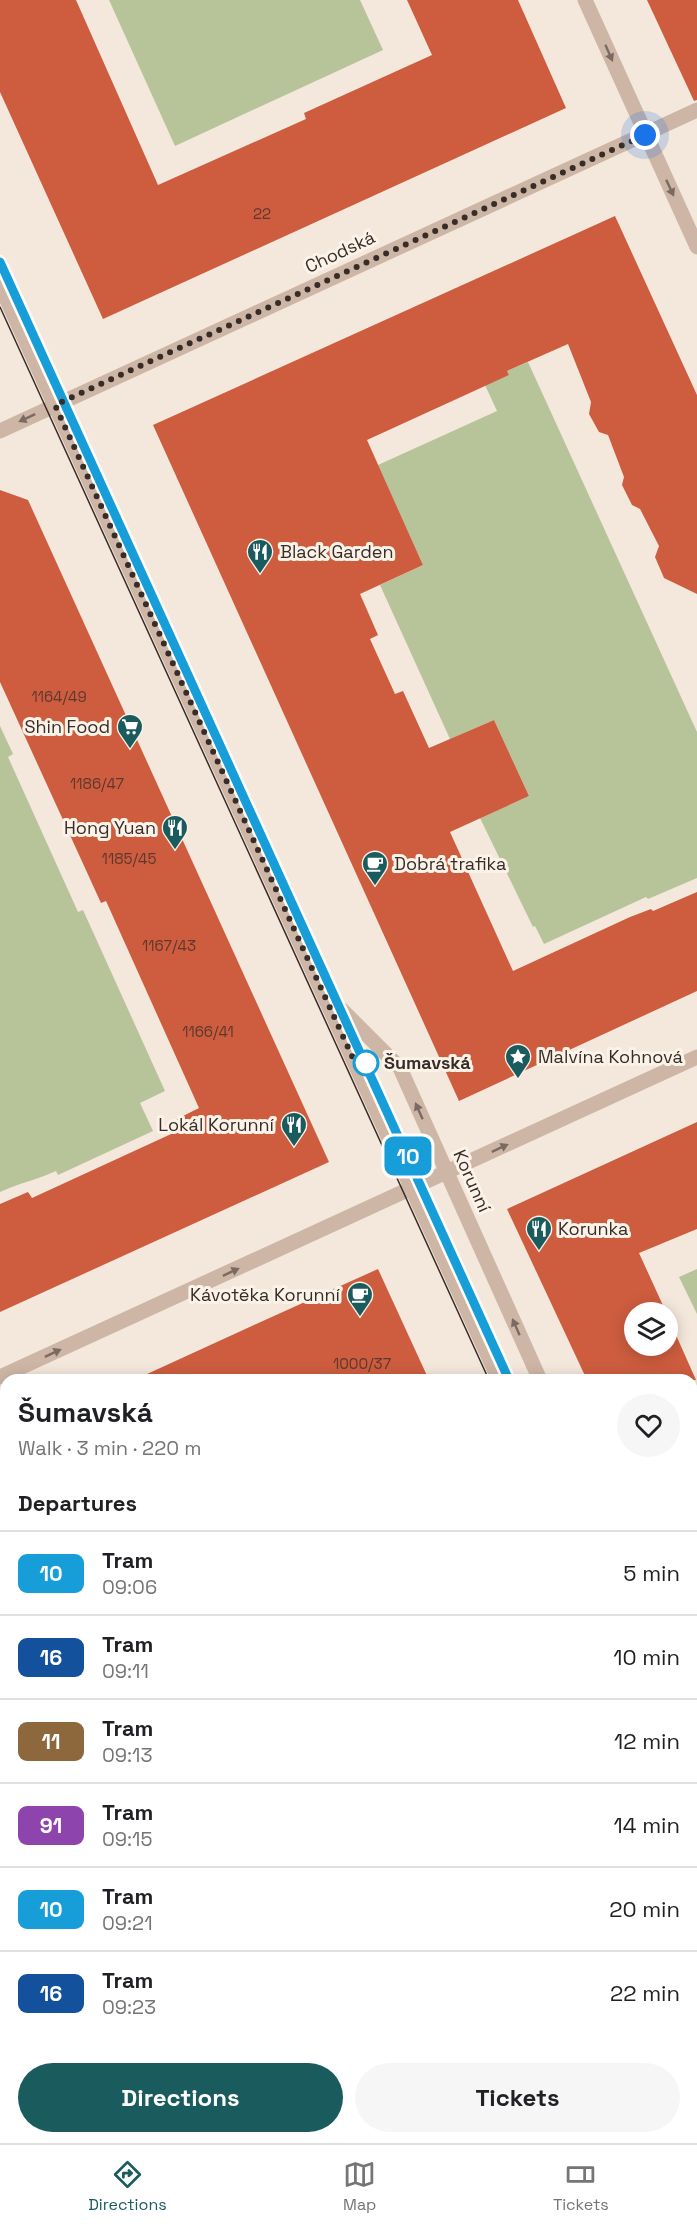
<!DOCTYPE html>
<html lang="en">
<head>
<meta charset="utf-8">
<style>
  body { margin:0; font-family:"Space Grotesk",sans-serif; background:#f6f6f6; color:#202124; height:100vh; display:flex; flex-direction:column; font-size:22px; white-space:nowrap }
  * { box-sizing:border-box; margin:0 }
  p { font-size:20px; color:#757577 }
  .icon { flex:none; width:33px; height:33px; fill:none; stroke:currentColor; stroke-width:2; stroke-linecap:round; stroke-linejoin:round }
  .map { position:relative; flex:1; overflow:hidden }
  .side { position:absolute; left:0px; top:1374px; width:698px; height:770px; display:flex; flex-direction:column; background:#fff; border-radius:18px 18px 0 0; box-shadow:0 3px 15px #0003 }
  .side>* { flex:none }
  .badge { padding:0 12px; border-radius:9px; font-size:21px; line-height:39px }
  .buttons { position:absolute; left:624px; top:1302px; display:grid; gap:12px }
  .buttons a { display:grid; place-items:center; width:54px; height:54px; border-radius:50%; background:#fff; box-shadow:0 3px 15px #0003; font-size:30px }
  .you { position:absolute; width:30px; height:30px; margin:-15px; border:4px solid #fff; border-radius:50%; background:#1a73e8; box-shadow:0 0 0 9px #1a73e833 }
  .map>.badge { position:absolute; translate:-50% -50%; box-shadow:0 0 0 3px #fff }
  h2 { padding:0 18px; font-size:22px; line-height:54px }
  .round { display:grid; place-items:center; flex:none; width:63px; height:63px; border-radius:32px; background:#f6f6f6 }
  .summary { display:flex; align-items:center; justify-content:space-between; height:102px; padding:0 18px }
  h1 { font-size:28px; font-weight:800; line-height:45px }
  .action { display:flex; gap:12px; margin-top:auto; padding:12px 18px }
  .action a { flex:1; height:69px; border-radius:36px; background:#1a5b5d; color:#fff; font-size:24px; font-weight:800; line-height:69px; text-align:center }
  .action a+a { background:#f6f6f6; color:#202124 }
  ul { padding:0; list-style:none }
  li { display:flex; align-items:center; gap:18px; height:84px; padding:0 18px; border-top:2px solid #e0e0e0 }
  li div { flex:1 }
  li b { display:block; font-size:22px }
  li em { font-style:normal }
  li .badge { min-width:66px; font-weight:700; text-align:center }
  .tab-bar { display:flex; justify-content:space-around; align-items:center; height:84px; border-top:2px solid #e0e0e0; background:#fff; font-size:16px; color:#757577 }
  .tab-bar a { display:grid; justify-items:center; gap:3px }
  .tab-bar .on { color:#1a5b5d }
  .map>svg:first-child { display:block }
  .green { fill:#b7c49a }
  .building { fill:#ce5d3f }
  .lines { fill:none; stroke-linecap:round; stroke-linejoin:round }
  .minor { stroke:#cdb6a6; stroke-width:15 }
  .tram { stroke:#382c28; stroke-width:1.5 }
  .oneway { fill:#7b6a61 }
  .line-casing { stroke:#fff; stroke-width:14 }
  .line { stroke:#179ed8; stroke-width:9 }
  .walk { stroke:#382c28; stroke-width:6; stroke-dasharray:0 10.8 }
  .stop-dot { fill:#fff; stroke:#179ed8; stroke-width:3 }
  .labels { text-anchor:middle; stroke-width:6; stroke-linejoin:round; paint-order:stroke }
  .number-label { font-size:15px; fill:#5e382e }
  .street-label { font-size:18px; fill:#382c28; stroke:#fbf2e8 }
  .poi-label { font-size:18px; fill:#382c28; stroke:#fbf2e8; text-anchor:start }
  .stop-label { font-size:18px; font-weight:bold; fill:#382c28; stroke:#fbf2e8; text-anchor:start }
</style>
</head>
<body>
<div class="map">
<svg width="697" height="2143" viewBox="0 0 697 2143">
  <rect width="100%" height="100%" fill="#f4e7db"/>
  <!-- green -->
  <g class="green">
    <polygon points="109,0 360,0 383,50 175,146"/>
    <polygon points="528,362 697,732 697,878 648,899 646,897 544,944 535,926 533,927 480,818 529,796 494,720 450,739 380,585 423,565 378,465 497,411 485,385 509,375 507,371"/>
    <path d="M0 726 13 754 8 757 78 912 83 910 165 1091 140 1103 153 1131 58 1175 56 1171C37 1180 19 1183 0 1192Z"/>
    <polygon points="697,1269 697,1314 679,1277"/>
  </g>
  <!-- building -->
  <g class="building">
    <polygon points="0,0 76,0 158,185 306,119 304,113 432,55 407,0 518,0 566,108 103,319 0,92"/>
    <polygon points="647,0 697,0 697,100 694,101"/>
    <polygon points="615,216 697,395 697,594 664,578 655,557 659,546 640,509 632,505 622,485 624,477 608,435 599,432 589,414 591,402 568,344 507,371 509,375 367,440 423,565 360,594 378,635 370,639 395,694 403,691 429,748 494,720 529,796 450,832 513,971 630,917 651,909 653,911 697,892 697,991 459,1101 153,425"/>
    <polygon points="0,490 28,500 329,1162 0,1312 0,1204 28,1192 32,1198 182,1129 177,1119 199,1108 106,901 101,903 0,682"/>
    <polygon points="697,1122 697,1229 639,1253 666,1312 634,1312 634,1346 668,1346 668,1317 696,1380 587,1380 507,1209"/>
    <polygon points="378,1269 429,1380 134,1380 254,1325"/>
  </g>
  <g class="lines">
    <!-- minor -->
    <g class="minor">
      <polyline points="585,0 697,247"/>
      <polyline points="0,285 499,1380"/>
      <polyline points="0,431 697,110"/>
      <polyline points="326,994 400,1068 540,1380"/>
      <polyline points="0,1377 697,1057"/>
      <polyline points="0,1767 6,1780"/>
      <polyline points="692,1802 697,1814"/>
      <polyline points="0,1979 6,1977"/>
      <polyline points="692,2001 697,1999"/>
      <polyline points="162,2138 164,2143"/>
      <polyline points="389,2143 401,2138"/>
    </g>
    <!-- tram -->
    <g class="tram">
      <polyline points="0,262 509,1380"/>
      <polyline points="0,307 489,1380"/>
      <polyline points="692,1778 697,1790"/>
      <polyline points="692,1824 697,1836"/>
    </g>
  </g>
  <!-- one-way arrows -->
  <defs><path id="oneway-solid" d="M-6-.8H1V-3.2L6.5 0L1 3.2V.8H-6Z" transform="scale(1.5)"/></defs>
  <g class="oneway">
    <use href="#oneway-solid" transform="translate(609 53) rotate(66)"/>
    <use href="#oneway-solid" transform="translate(670 188) rotate(65)"/>
    <use href="#oneway-solid" transform="translate(27 418) rotate(155)"/>
    <use href="#oneway-solid" transform="translate(419 1111) rotate(-114)"/>
    <use href="#oneway-solid" transform="translate(500 1148) rotate(-25)"/>
    <use href="#oneway-solid" transform="translate(231 1272) rotate(-25)"/>
    <use href="#oneway-solid" transform="translate(516 1327) rotate(-114)"/>
    <use href="#oneway-solid" transform="translate(53 1353) rotate(-25)"/>
  </g>
  <g class="lines">
    <defs>
      <polyline id="line" points="0,262 509,1380"/>
    </defs>
    <!-- line casing -->
    <use href="#line" class="line-casing"/>
    <!-- line -->
    <use href="#line" class="line"/>
    <!-- walk -->
    <polyline class="walk" points="366,1063 357,1067 55,405 645,135"/>
  </g>
  <!-- icons -->
  <defs>
    <symbol id="restaurant-pin" viewBox="-11 -11 22 30"><path d="M0 17L-7.5 6A9.5 9.5 0 1 1 7.5 6Z" fill="#1a5b5d" stroke="#fbf2e8"/><path d="M-5-6h1v4h1v-4h1v4h1v-4h1v5L-1.5 .5V6h-2V.5L-5-1ZM5-6V6H3V1.5H1.5Q1.5-4 5-6Z" fill="#fff"/></symbol>
    <symbol id="supermarket-pin" viewBox="-11 -11 22 30"><path d="M0 17L-7.5 6A9.5 9.5 0 1 1 7.5 6Z" fill="#1a5b5d" stroke="#fbf2e8"/><path d="M-6-5.5h2.5l.6 2H6L4.5 2H-2.5L-4.4-4H-6ZM-1.5 3.2a1.3 1.3 0 1 0 .1 0ZM3 3.2a1.3 1.3 0 1 0 .1 0Z" fill="#fff"/></symbol>
    <symbol id="cafe-pin" viewBox="-11 -11 22 30"><path d="M0 17L-7.5 6A9.5 9.5 0 1 1 7.5 6Z" fill="#1a5b5d" stroke="#fbf2e8"/><path d="M-5.5-4.5H6V0H3Q3 3.5 0 3.5H-2.5Q-5.5 3.5-5.5 0ZM3-3.2v2h1.7v-2ZM-6 4.5H4V6H-6Z" fill="#fff"/></symbol>
    <symbol id="sight-pin" viewBox="-11 -11 22 30"><path d="M0 17L-7.5 6A9.5 9.5 0 1 1 7.5 6Z" fill="#1a5b5d" stroke="#fbf2e8"/><path d="M0-6L1.8-2.2L6-1.7L2.9 1.2L3.7 5.4L0 3.3L-3.7 5.4L-2.9 1.2L-6-1.7L-1.8-2.2Z" fill="#fff"/></symbol>
  </defs>
  <g fill-rule="evenodd">
    <use href="#restaurant-pin" x="245" y="537" width="30" height="40"/>
    <use href="#supermarket-pin" x="115" y="712" width="30" height="40"/>
    <use href="#restaurant-pin" x="160" y="813" width="30" height="40"/>
    <use href="#cafe-pin" x="360" y="849" width="30" height="40"/>
    <use href="#sight-pin" x="503" y="1042" width="30" height="40"/>
    <use href="#restaurant-pin" x="279" y="1110" width="30" height="40"/>
    <use href="#restaurant-pin" x="524" y="1214" width="30" height="40"/>
    <use href="#cafe-pin" x="345" y="1280" width="30" height="40"/>
  </g>
  <!-- markers -->
  <circle class="stop-dot" cx="366" cy="1063" r="12"/>
  <g class="labels">
    <!-- number labels -->
    <g class="number-label">
      <text x="262" y="219">22</text>
      <text x="59" y="702">1164/49</text>
      <text x="97" y="789">1186/47</text>
      <text x="129" y="864">1185/45</text>
      <text x="169" y="951">1167/43</text>
      <text x="208" y="1037">1166/41</text>
      <text x="362" y="1369">1000/37</text>
    </g>
    <!-- street labels -->
    <g class="street-label">
      <text transform="translate(340 252) rotate(-25)" y="6">Chodská</text>
      <text transform="translate(472 1181) rotate(66)" y="6">Korunní</text>
    </g>
    <!-- poi labels -->
    <g class="poi-label">
      <text x="280" y="558">Black Garden</text>
      <text x="110" y="733" text-anchor="end">Shin Food</text>
      <text x="156" y="834" text-anchor="end">Hong Yuan</text>
      <text x="394" y="870">Dobrá trafika</text>
      <text x="538" y="1063">Malvína Kohnová</text>
      <text x="274" y="1131" text-anchor="end">Lokál Korunní</text>
      <text x="558" y="1235">Korunka</text>
      <text x="340" y="1301" text-anchor="end">Kávotěka Korunní</text>
    </g>
    <!-- stop labels -->
    <g class="stop-label">
      <text x="384" y="1069">Šumavská</text>
    </g>
  </g>
</svg>
<div class="buttons">
<a><svg class="icon" aria-label="layers" viewBox="0 0 24 24"><path d="M12 4l9 5-9 5-9-5zM3 14l9 5 9-5"/></svg></a>
</div>
<div class="you" style="left:645px;top:135px"></div>
<b class="badge" style="left:408px;top:1156px;background:#179ed8;color:#fff">10</b>
<section class="side">
<div class="summary"><div><h1>Šumavská</h1><p>Walk · 3 min · 220 m</p></div><a class="round"><svg class="icon" aria-label="heart" viewBox="0 0 24 24"><path d="M12 20l-8-8c-3-5 5-10 8-4 3-6 11-1 8 4z"/></svg></a></div>
<h2>Departures</h2>
<ul>
<li><span class="badge" style="background:#179ed8;color:#fff">10</span><div><b>Tram</b><p>09:06</p></div><em>5 min</em></li>
<li><span class="badge" style="background:#13519c;color:#fff">16</span><div><b>Tram</b><p>09:11</p></div><em>10 min</em></li>
<li><span class="badge" style="background:#8c683c;color:#fff">11</span><div><b>Tram</b><p>09:13</p></div><em>12 min</em></li>
<li><span class="badge" style="background:#8e44ad;color:#fff">91</span><div><b>Tram</b><p>09:15</p></div><em>14 min</em></li>
<li><span class="badge" style="background:#179ed8;color:#fff">10</span><div><b>Tram</b><p>09:21</p></div><em>20 min</em></li>
<li><span class="badge" style="background:#13519c;color:#fff">16</span><div><b>Tram</b><p>09:23</p></div><em>22 min</em></li>
</ul>
<div class="action"><a>Directions</a><a>Tickets</a></div>
</section>
</div>
<nav class="tab-bar">
<a class="on"><svg class="icon" aria-label="directions" viewBox="0 0 24 24"><path d="M12 3l9 9-9 9-9-9zM9 14v-3h6M13 9l2 2-2 2"/></svg>Directions</a>
<a><svg class="icon" aria-label="map" viewBox="0 0 24 24"><path d="M3 6l6-2 6 2 6-2v14l-6 2-6-2-6 2zM9 4v14M15 6v14"/></svg>Map</a>
<a><svg class="icon" aria-label="tickets" viewBox="0 0 24 24"><path d="M3 7h18v10H3zM15 7v10"/></svg>Tickets</a>
</nav>
</body>
</html>
